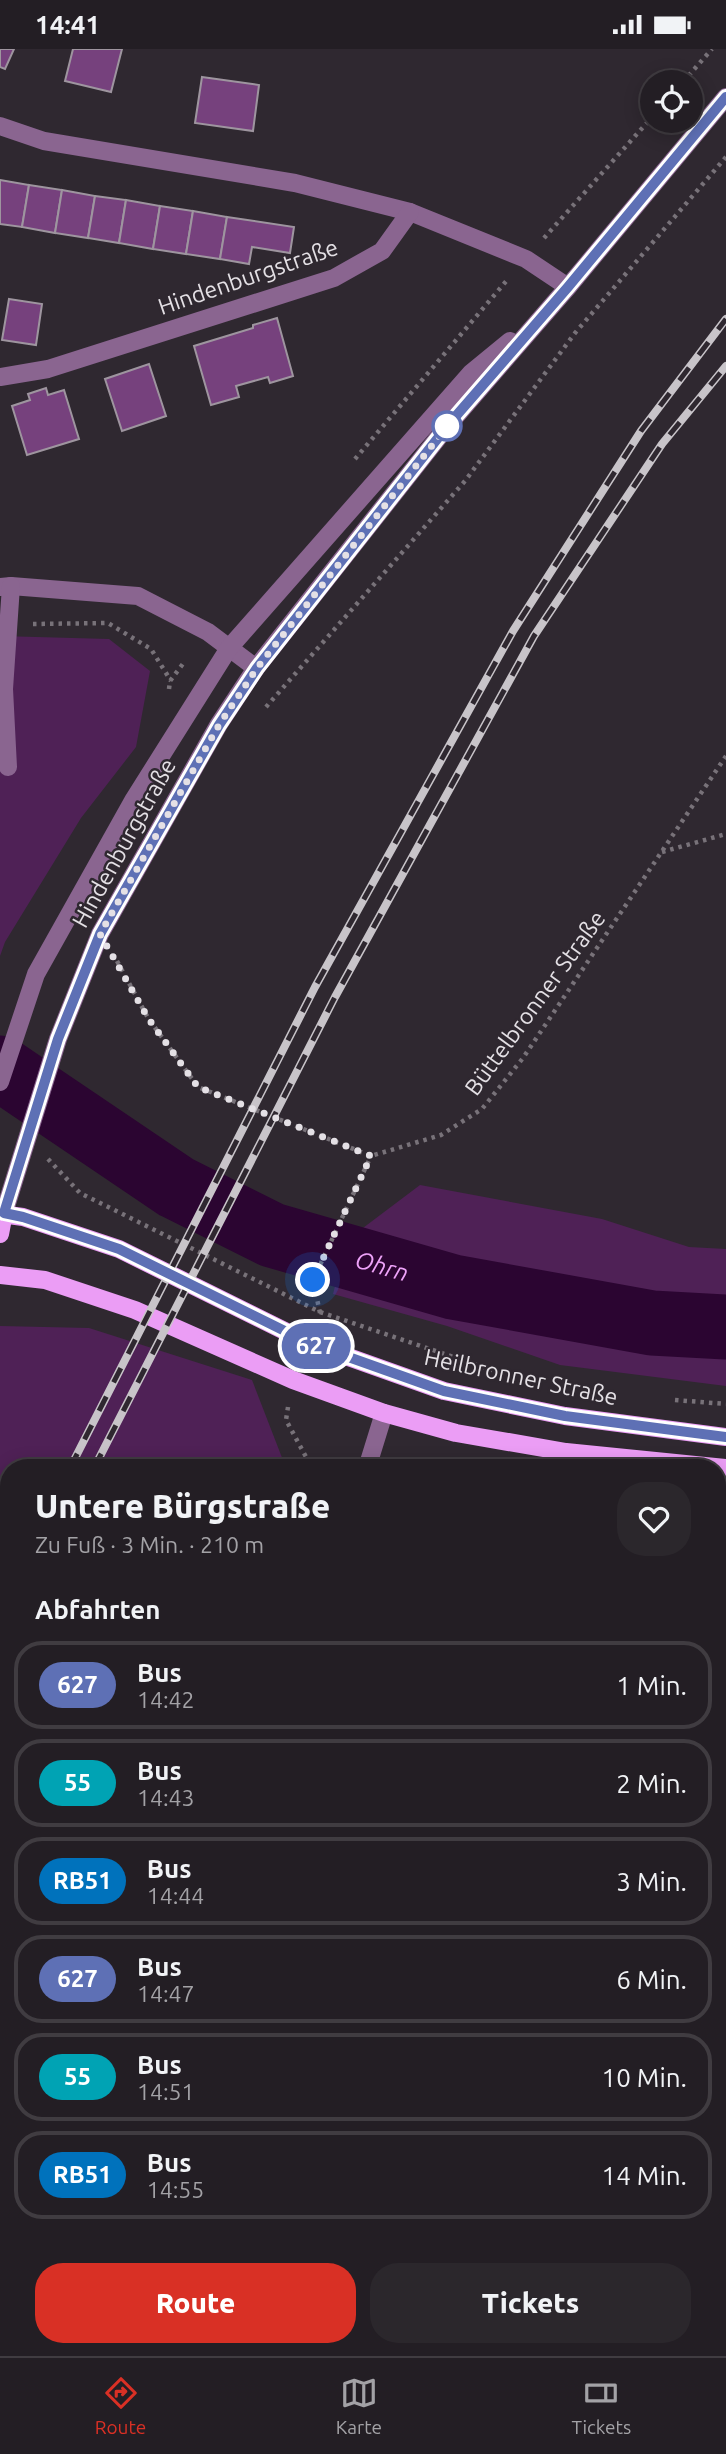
<!DOCTYPE html>
<html lang="de">
<head>
<meta charset="utf-8">
<style>
  body { margin:0; font-family:Ubuntu,sans-serif; background:#2b272c; color:#f1f3f6; height:100vh; display:flex; flex-direction:column; font-size:26px; white-space:nowrap }
  * { box-sizing:border-box; margin:0 }
  p { font-size:23px; color:#a3a2a6 }
  .icon { flex:none; width:38px; height:38px; fill:none; stroke:currentColor; stroke-width:2; stroke-linecap:round; stroke-linejoin:round }
  .map { position:relative; flex:1; overflow:hidden }
  .details { position:absolute; left:0px; top:1410px; width:726px; height:898px; display:flex; flex-direction:column; background:#231e24; border-radius:28px 28px 0 0; box-shadow:0 4px 18px #0003,0 0 0 2px #403c41 }
  .details>* { flex:none }
  .badge { padding:0 14px; border-radius:23px; font-size:24px; line-height:46px }
  .tools { position:absolute; left:640px; top:21px; display:grid; gap:14px }
  .tools a { display:grid; place-items:center; width:63px; height:63px; border-radius:50%; background:#231e24; box-shadow:0 4px 18px #0003,0 0 0 2px #403c41; font-size:35px }
  .you { position:absolute; width:35px; height:35px; margin:-18px; border:5px solid #fff; border-radius:50%; background:#1a73e8; box-shadow:0 0 0 10px #1a73e833 }
  .map>.badge { position:absolute; translate:-50% -50%; box-shadow:0 0 0 4px #fff }
  h2 { padding:0 35px; font-size:26px; line-height:63px }
  .round { display:grid; place-items:center; flex:none; width:74px; height:74px; border-radius:28px; background:#2b272c }
  .head { display:flex; align-items:center; justify-content:space-between; height:119px; padding:0 35px }
  h1 { font-size:33px; font-weight:800; line-height:52px }
  .action { display:flex; gap:14px; margin-top:auto; padding:14px 35px }
  .action a { flex:1; height:80px; border-radius:28px; background:#d93025; color:#fff; font-size:28px; font-weight:800; line-height:80px; text-align:center }
  .action a+a { background:#2b272c; color:#f1f3f6 }
  ul { padding:0; list-style:none }
  li { display:flex; align-items:center; gap:21px; height:88px; margin:0 14px 10px; padding:0 21px; border:4px solid #403c41; border-radius:28px }
  li div { flex:1 }
  li b { display:block; font-size:26px }
  li em { font-style:normal }
  li .badge { min-width:77px; font-weight:700; text-align:center }
  .status { display:flex; justify-content:space-between; align-items:center; height:49px; padding:0 35px; background:#231e24; direction:ltr }
  .status svg { height:19px; fill:currentColor }
  .tab-bar { display:flex; justify-content:space-around; align-items:center; height:98px; border-top:2px solid #403c41; background:#231e24; font-size:19px; color:#a3a2a6 }
  .tab-bar a { display:grid; justify-items:center; gap:4px }
  .tab-bar .current { color:#d93025 }
  .map>svg:first-child { display:block }
  .green { fill:#4f2156 }
  .lines { fill:none; stroke-linecap:round; stroke-linejoin:round }
  .river { stroke:#2b0531; stroke-width:65 }
  .building { fill:#76417d; stroke:#9e959f; stroke-width:2 }
  .path { stroke:#787279; stroke-width:4.5; stroke-dasharray:3.5 5; stroke-linecap:butt }
  .minor { stroke:#8a6590; stroke-width:18 }
  .major { stroke:#eb9df5; stroke-width:18 }
  .rail-casing { stroke:#c8c4c9; stroke-width:8 }
  .rail { stroke:#2f2830; stroke-width:5; stroke-dasharray:16; stroke-linecap:butt }
  .line-casing { stroke:#fff; stroke-width:16 }
  .line { stroke:#5e70b5; stroke-width:10 }
  .walk { stroke:#e4e0e5; stroke-width:7; stroke-dasharray:0 12.6 }
  .stop-dot { fill:#fff; stroke:#5e70b5; stroke-width:3.5 }
  .labels { text-anchor:middle; stroke-width:5; stroke-linejoin:round; paint-order:stroke }
  .street-label { font-size:23px; fill:#e4e0e5; stroke:#2f2830 }
  .water-label { font-size:24px; font-style:italic; fill:#eea3f9; stroke:#2f2830 }
</style>
</head>
<body>
<div class="status"><b>14:41</b><svg viewBox="0 0 49 12"><path d="M0 12V9h3v3zM5 12V6h3v6zM10 12V3h3v9zM15 12V0h3v12zM26 1h20v11H26zM47 4h2v5h-2z"/></svg></div>
<div class="map">
<svg width="726" height="2307" viewBox="0 0 726 2307">
  <rect width="100%" height="100%" fill="#2f2830"/>
  <!-- green -->
  <g class="green">
    <polygon points="0,587 109,590 150,622 136,698 81,769 5,893 0,907"/>
    <polygon points="420,1136 602,1170 689,1198 726,1200 726,1337 560,1316 447,1277 333,1245 347,1191"/>
    <polygon points="0,1277 89,1279 252,1331 286,1419 9,1419 9,2011 0,2027"/>
  </g>
  <g class="lines">
    <!-- river -->
    <path class="river" id="s1" d="M0 1019 176 1138 272 1186 453 1238 652 1274 726 1278"/>
  </g>
  <!-- building -->
  <g class="building">
    <polygon points="0,0 14,0 5,20 0,18"/>
    <polygon points="73,0 122,0 111,43 65,32"/>
    <polygon points="202,28 259,36 253,82 195,74"/>
    <polygon points="0,131 29,136 22,178 0,175"/>
    <polygon points="29,136 62,141 55,184 22,178"/>
    <polygon points="62,141 95,147 88,189 55,184"/>
    <polygon points="95,147 126,151 119,194 88,189"/>
    <polygon points="126,151 160,157 153,200 119,194"/>
    <polygon points="160,157 193,162 186,205 153,200"/>
    <polygon points="193,162 227,168 220,210 186,205"/>
    <polygon points="227,168 294,178 290,204 252,198 249,215 220,210"/>
    <polygon points="9,250 42,255 36,296 2,291"/>
    <polygon points="277,269 293,327 270,334 268,328 236,337 239,348 211,356 194,297 253,279 253,276"/>
    <polygon points="149,315 166,367 122,382 105,330"/>
    <polygon points="46,339 48,346 64,341 79,390 27,406 12,357 30,351 28,345"/>
    <polygon points="718,1458 726,1459 726,1559 718,1559"/>
    <polygon points="718,1559 726,1559 726,1571 718,1566"/>
    <polygon points="718,1753 726,1760 726,1806 718,1817"/>
    <polygon points="718,1987 726,1994 726,1998 718,2009"/>
    <polygon points="726,2112 726,2172 718,2166 718,2125"/>
    <polygon points="9,2165 9,2238 0,2234 0,2181"/>
    <polygon points="0,2265 9,2269 9,2284 0,2301"/>
    <polygon points="84,2300 194,2300 189,2307 80,2307"/>
    <polygon points="211,2300 309,2300 305,2307 206,2307"/>
    <polygon points="576,2300 650,2300 655,2307 582,2307"/>
  </g>
  <g class="lines">
    <!-- path -->
    <g class="path">
      <polyline points="683,33 712,0"/>
      <polyline points="544,189 653,67"/>
      <polyline points="355,410 508,230"/>
      <polyline points="33,575 108,574 151,600 171,632"/>
      <polyline points="169,640 170,632 185,612"/>
      <polyline points="266,658 465,432 575,284 726,108"/>
      <polyline points="662,803 726,785"/>
      <polyline points="117,912 148,969 198,1038 371,1107 441,1086 482,1060 523,1009 726,707"/>
      <polyline points="48,1110 80,1144 320,1263 498,1323"/>
      <polyline points="320,1264 313,1231 371,1107"/>
      <polyline points="675,1351 726,1355"/>
      <polyline points="288,1358 286,1371 312,1419"/>
    </g>
    <!-- minor -->
    <g class="minor">
      <polyline points="0,77 44,92 295,134 410,163 526,210 568,238"/>
      <polyline points="0,328 48,320 334,229 382,202 410,163"/>
      <polyline points="0,538 11,537 138,547 208,583 256,619"/>
      <polyline points="8,718 4,640 11,537"/>
      <polyline points="0,1033 36,925 134,750 229,599 471,324 510,292"/>
      <polyline points="4,1164 58,990 100,885 219,675 256,619 449,375 568,238 726,48"/>
      <polyline points="367,1419 384,1364"/>
      <polyline points="718,1880 726,1868"/>
      <polyline points="0,2076 9,2061"/>
      <polyline points="718,2298 724,2307"/>
    </g>
    <!-- major -->
    <g class="major">
      <polyline points="0,1165 23,1168 119,1200 309,1294 444,1342 565,1367 726,1388"/>
      <polyline points="0,1185 4,1164"/>
      <polyline points="0,1226 45,1231 135,1261 293,1331 384,1364 456,1384 566,1403 726,1419"/>
    </g>
    <defs>
      <g id="rail">
        <polyline points="70,1419 315,938 513,582 641,382 726,270"/>
        <polyline points="94,1419 335,948 534,587 662,395 726,317"/>
        <polyline points="0,1554 9,1537"/>
        <polyline points="0,1600 9,1583"/>
      </g>
    </defs>
    <!-- rail casing -->
    <use href="#rail" class="rail-casing"/>
    <!-- rail -->
    <use href="#rail" class="rail"/>
  </g>
  <g class="lines">
    <defs>
      <polyline id="line" points="726,48 568,238 449,375 257,619 219,676 100,885 58,990 4,1164 23,1168 119,1200 309,1294 444,1342 565,1367 726,1388"/>
    </defs>
    <!-- line casing -->
    <use href="#line" class="line-casing"/>
    <!-- line -->
    <use href="#line" class="line"/>
    <!-- walk -->
    <polyline class="walk" points="313,1231 371,1107 198,1038 148,969 100,885 219,676 257,619 449,375 447,377"/>
  </g>
  <!-- markers -->
  <circle class="stop-dot" cx="447" cy="377" r="14"/>
  <g class="labels">
    <!-- street labels -->
    <g class="street-label">
      <text transform="translate(248 228) rotate(-19)" y="8">Hindenburgstraße</text>
      <text transform="translate(124 794) rotate(-61)" y="8">Hindenburgstraße</text>
      <text transform="translate(535 954) rotate(-54)" y="8">Büttelbronner Straße</text>
      <text transform="translate(521 1328) rotate(12)" y="8">Heilbronner Straße</text>
    </g>
    <!-- water labels -->
    <g class="water-label">
      <text dy="8" stroke="none"><textPath href="#s1" startOffset="434">Ohrn</textPath></text>
    </g>
  </g>
</svg>
<div class="tools">
<a><svg class="icon" aria-label="locate" viewBox="0 0 24 24"><circle cx="12" cy="12" r="6"/><path d="M12 2v4M12 18v4M2 12h4M18 12h4"/></svg></a>
</div>
<div class="you" style="left:313px;top:1231px"></div>
<b class="badge" style="left:316px;top:1297px;background:#5e70b5;color:#fff">627</b>
<section class="details">
<div class="head"><div><h1>Untere Bürgstraße</h1><p>Zu Fuß · 3 Min. · 210 m</p></div><a class="round"><svg class="icon" aria-label="heart" viewBox="0 0 24 24"><path d="M12 20l-8-8c-3-5 5-10 8-4 3-6 11-1 8 4z"/></svg></a></div>
<h2>Abfahrten</h2>
<ul>
<li><span class="badge" style="background:#5e70b5;color:#fff">627</span><div><b>Bus</b><p>14:42</p></div><em>1 Min.</em></li>
<li><span class="badge" style="background:#00a3b4;color:#fff">55</span><div><b>Bus</b><p>14:43</p></div><em>2 Min.</em></li>
<li><span class="badge" style="background:#0072bc;color:#fff">RB51</span><div><b>Bus</b><p>14:44</p></div><em>3 Min.</em></li>
<li><span class="badge" style="background:#5e70b5;color:#fff">627</span><div><b>Bus</b><p>14:47</p></div><em>6 Min.</em></li>
<li><span class="badge" style="background:#00a3b4;color:#fff">55</span><div><b>Bus</b><p>14:51</p></div><em>10 Min.</em></li>
<li><span class="badge" style="background:#0072bc;color:#fff">RB51</span><div><b>Bus</b><p>14:55</p></div><em>14 Min.</em></li>
</ul>
<div class="action"><a>Route</a><a>Tickets</a></div>
</section>
</div>
<nav class="tab-bar">
<a class="current"><svg class="icon" aria-label="directions" viewBox="0 0 24 24"><path d="M12 3l9 9-9 9-9-9zM9 14v-3h6M13 9l2 2-2 2"/></svg>Route</a>
<a><svg class="icon" aria-label="map" viewBox="0 0 24 24"><path d="M3 6l6-2 6 2 6-2v14l-6 2-6-2-6 2zM9 4v14M15 6v14"/></svg>Karte</a>
<a><svg class="icon" aria-label="tickets" viewBox="0 0 24 24"><path d="M3 7h18v10H3zM15 7v10"/></svg>Tickets</a>
</nav>
</body>
</html>
